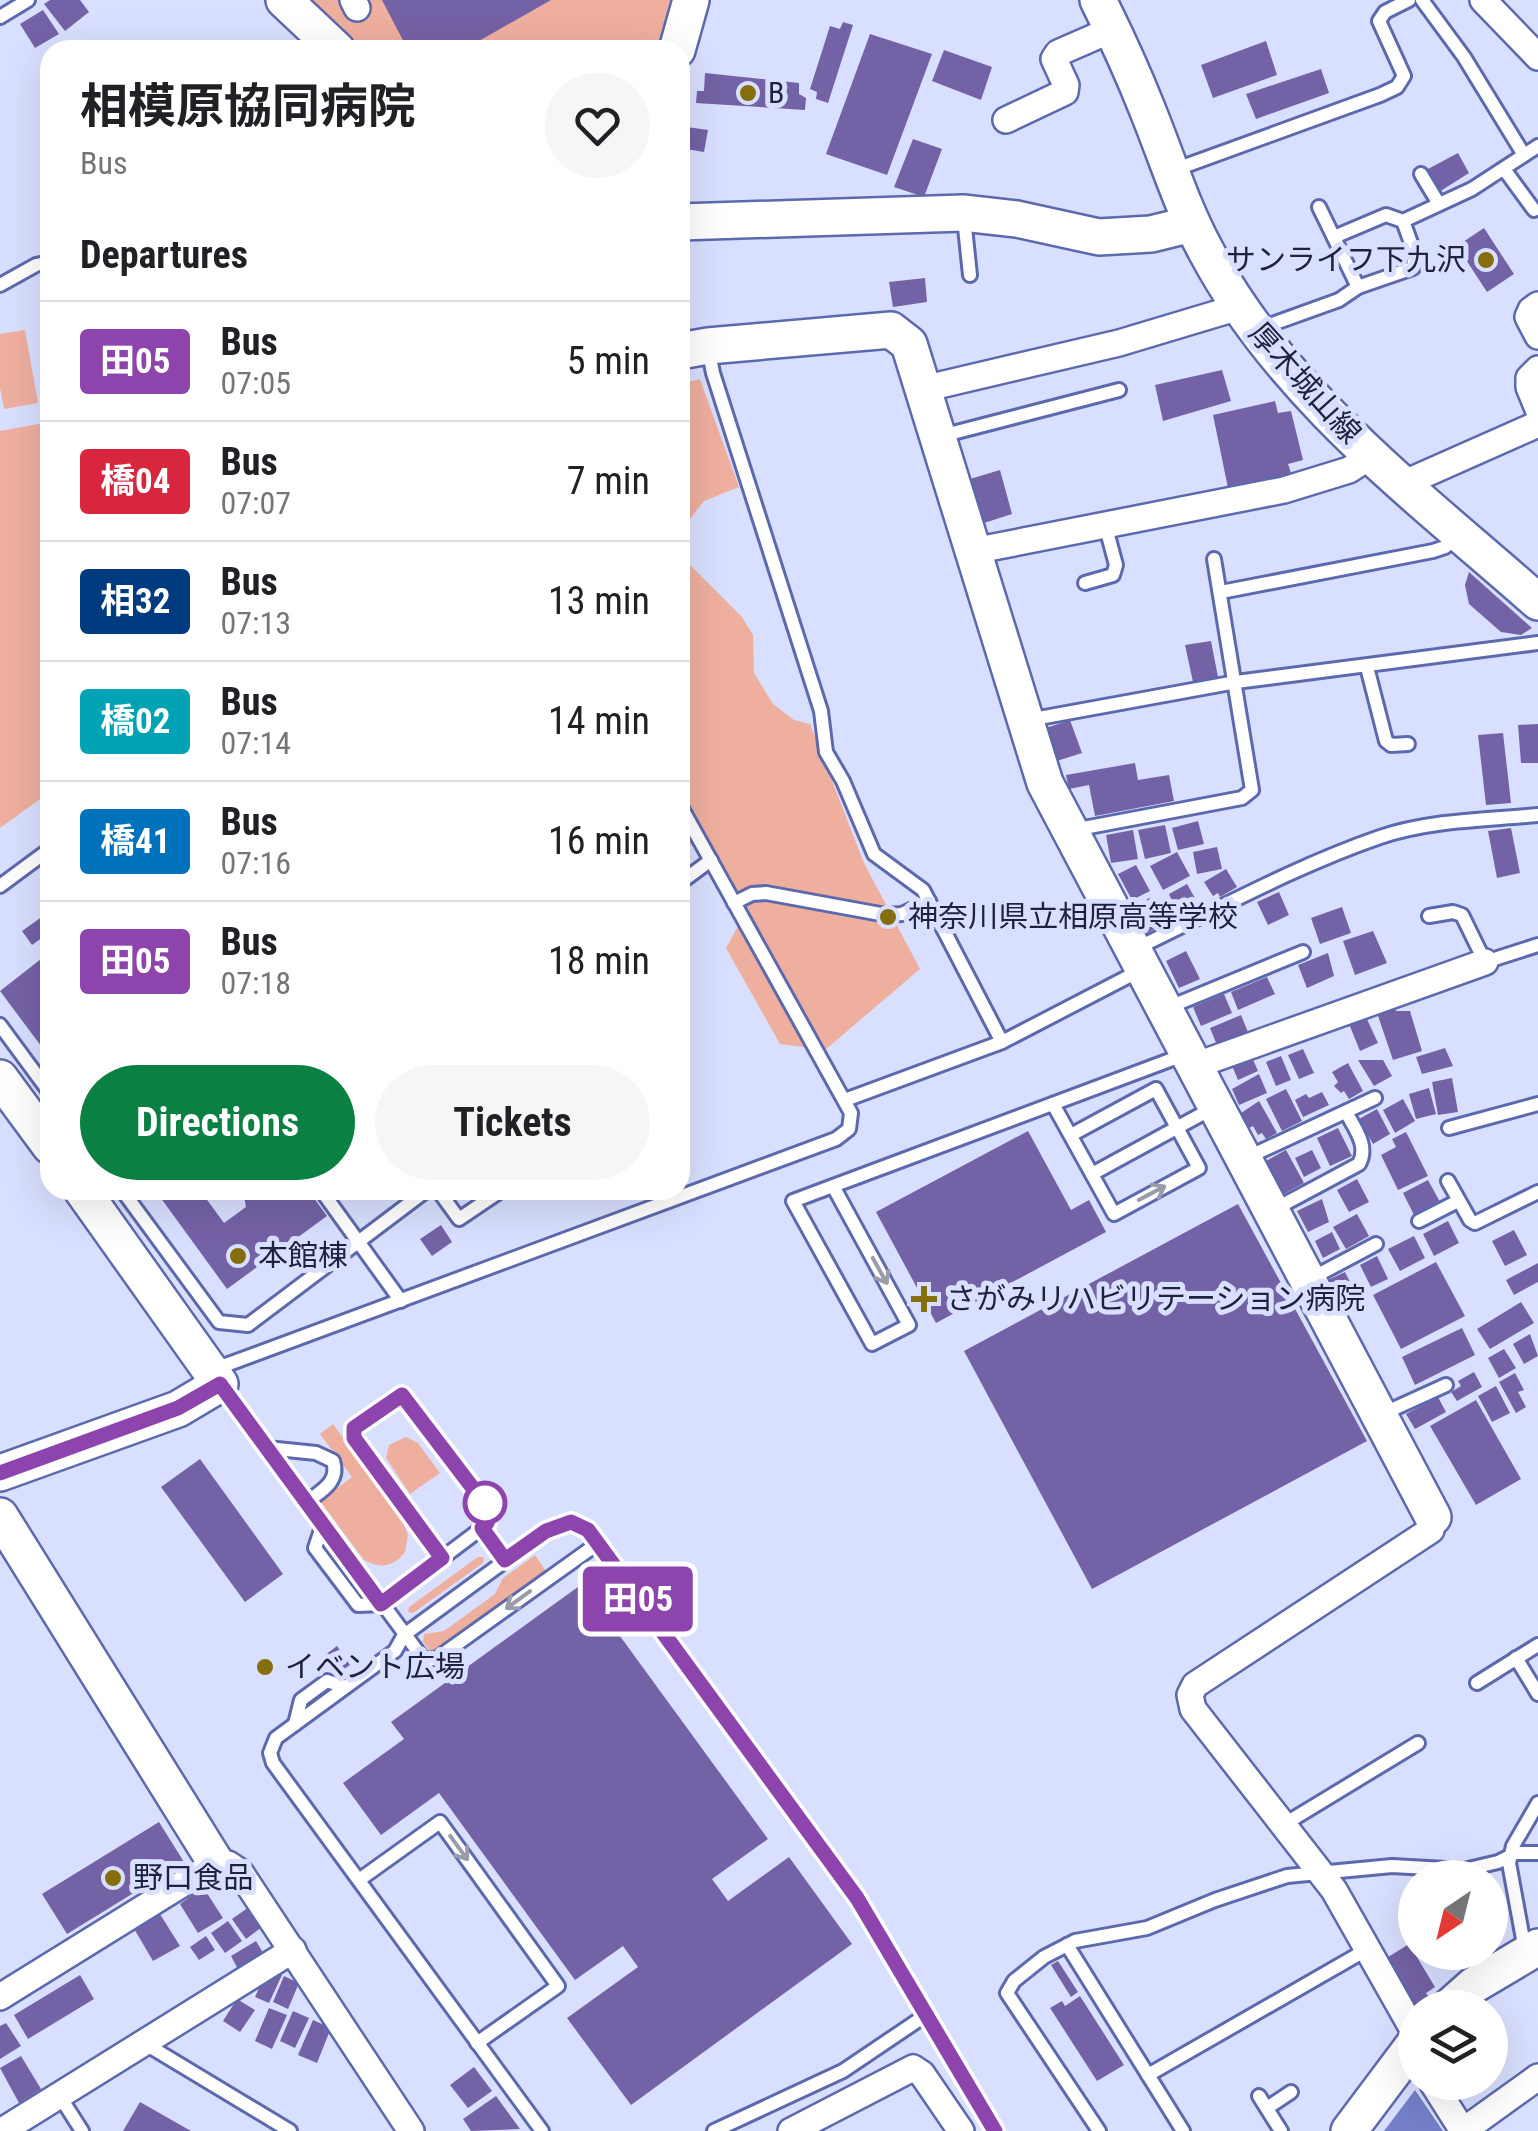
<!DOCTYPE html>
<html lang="en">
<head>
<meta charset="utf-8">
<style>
  body { margin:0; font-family:"Roboto Condensed","Noto Sans JP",sans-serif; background:#f6f6f6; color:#202124; height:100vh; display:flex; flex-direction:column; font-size:38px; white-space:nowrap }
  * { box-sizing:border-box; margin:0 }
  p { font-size:32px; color:#757577 }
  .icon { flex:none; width:55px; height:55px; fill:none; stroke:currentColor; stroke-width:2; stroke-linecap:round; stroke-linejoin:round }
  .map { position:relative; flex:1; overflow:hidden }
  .drawer { position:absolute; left:40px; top:40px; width:650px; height:1160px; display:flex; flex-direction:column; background:#fff; border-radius:30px; box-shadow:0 10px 40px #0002 }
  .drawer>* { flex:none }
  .badge { padding:0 20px; border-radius:8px; font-size:35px; line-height:65px }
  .needle { width:65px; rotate:215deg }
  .tools { position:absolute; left:1398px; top:1860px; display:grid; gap:20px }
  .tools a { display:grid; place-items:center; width:110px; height:110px; border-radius:50%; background:#fff; box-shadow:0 10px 40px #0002; font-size:50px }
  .map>.badge { position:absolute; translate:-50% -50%; box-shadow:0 0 0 5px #fff }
  h2 { padding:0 40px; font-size:38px; line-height:90px }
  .round { display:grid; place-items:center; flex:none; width:105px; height:105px; border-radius:52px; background:#f6f6f6 }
  .head { display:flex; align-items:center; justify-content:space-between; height:170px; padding:0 40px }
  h1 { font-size:48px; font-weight:700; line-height:75px }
  .primary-button { display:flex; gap:20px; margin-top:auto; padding:20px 40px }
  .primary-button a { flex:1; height:115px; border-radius:60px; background:#0b8043; color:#fff; font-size:40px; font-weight:700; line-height:115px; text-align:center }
  .primary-button a+a { background:#f6f6f6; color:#202124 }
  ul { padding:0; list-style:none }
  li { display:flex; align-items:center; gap:30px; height:120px; padding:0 40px; border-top:2px solid #e0e0e0 }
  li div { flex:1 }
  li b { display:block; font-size:38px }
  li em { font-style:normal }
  li .badge { min-width:110px; font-weight:700; text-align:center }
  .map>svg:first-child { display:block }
  .green { fill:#efaf9f }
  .water { fill:#7481c9 }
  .building { fill:#7462a6 }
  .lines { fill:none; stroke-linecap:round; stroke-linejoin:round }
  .lane-casing { stroke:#5d69ad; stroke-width:18 }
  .street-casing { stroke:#5d69ad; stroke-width:30 }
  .secondary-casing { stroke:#5d69ad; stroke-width:40 }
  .lane { stroke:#fff; stroke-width:12 }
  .street { stroke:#fff; stroke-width:25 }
  .secondary { stroke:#fff; stroke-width:35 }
  .oneway { stroke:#9a9ca9 }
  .line-casing { stroke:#fff; stroke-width:22 }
  .line { stroke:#8e44ad; stroke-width:15 }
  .poi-dot { fill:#846e0d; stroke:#d9e0ff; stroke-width:4 }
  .stop-dot { fill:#fff; stroke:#8e44ad; stroke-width:5 }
  .labels { text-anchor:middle; stroke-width:10; stroke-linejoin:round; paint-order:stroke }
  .poi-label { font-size:30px; fill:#1e223f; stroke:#d9e0ff; text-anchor:start }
  .street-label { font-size:30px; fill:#1e223f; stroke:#d9e0ff }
</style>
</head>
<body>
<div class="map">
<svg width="1538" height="2131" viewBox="0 0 1538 2131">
  <rect width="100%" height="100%" fill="#d9e0ff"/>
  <!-- green -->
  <g class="green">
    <polygon points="310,0 672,0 657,50 364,50"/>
    <polygon points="25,330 38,403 4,409 0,388 0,334"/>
    <polygon points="700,379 739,487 704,501 690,519 682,537 688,563 742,617 753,635 754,673 773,704 794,720 810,724 864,863 920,969 825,1050 780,1044 726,948 747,910 710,845 680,844 680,384"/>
    <polygon points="50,422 50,792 0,828 0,431"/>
    <path d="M333 1424 401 1517 408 1535 405 1552C394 1567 380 1569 364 1560L320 1501 352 1477 320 1434Z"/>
    <polygon points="406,1437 418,1443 440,1473 410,1494 386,1458 389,1445"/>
    <polygon points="535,1555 546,1571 439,1651 430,1651 423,1642 424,1634 444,1631 495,1594 503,1578"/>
    <polygon points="478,1557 484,1557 483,1563 413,1613 408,1612 409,1607"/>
  </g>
  <!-- water -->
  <polygon class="water" points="1415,2090 1443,2131 1384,2131"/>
  <!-- building -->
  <g class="building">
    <polygon points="50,0 80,0 89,12 65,31 44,4"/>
    <polygon points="382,0 551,0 463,50 408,50"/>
    <polygon points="43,10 59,34 35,48 20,24"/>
    <polygon points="843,22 853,25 828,103 816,99 817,92 810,89 830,26 840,29"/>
    <polygon points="870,34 932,54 887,175 826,154"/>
    <polygon points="1266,41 1277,75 1213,98 1201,65"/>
    <polygon points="944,50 992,67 981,100 932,81"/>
    <polygon points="1321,69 1329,93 1256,119 1246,94"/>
    <polygon points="705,73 799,83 799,94 806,98 805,110 696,103 697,91 704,91"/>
    <polygon points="680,126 708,130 704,152 680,148"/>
    <polygon points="913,139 942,149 924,197 894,187"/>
    <polygon points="1458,153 1469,173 1439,192 1426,170"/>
    <polygon points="1484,228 1514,274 1487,292 1457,246"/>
    <polygon points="925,278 927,302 893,307 889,282"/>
    <polygon points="1222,370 1231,401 1163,421 1155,385"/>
    <polygon points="1275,401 1278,413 1291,411 1303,460 1288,464 1292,476 1228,488 1213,415"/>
    <polygon points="1000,470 1012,514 984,523 970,479"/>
    <polygon points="1469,572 1532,628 1521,635 1501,632 1469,604 1465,585"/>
    <polygon points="1211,641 1218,677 1193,682 1185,645"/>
    <polygon points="1070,720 1082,753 1057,761 1046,728"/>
    <polygon points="1538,724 1538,763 1521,763 1518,725"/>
    <polygon points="1503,733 1511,803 1486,805 1478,735"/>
    <polygon points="1135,763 1138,780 1169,775 1174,801 1095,816 1089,785 1069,789 1066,775"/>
    <polygon points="1198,821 1204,844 1178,850 1172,828"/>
    <polygon points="1165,825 1171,853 1145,859 1138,830"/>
    <polygon points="1511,828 1520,873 1497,878 1488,831"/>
    <polygon points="1133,830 1138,859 1111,863 1106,835"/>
    <polygon points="1217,847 1222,869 1197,874 1193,852"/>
    <polygon points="1177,852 1190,876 1163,890 1150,866"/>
    <polygon points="1136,865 1150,891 1132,900 1118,874"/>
    <polygon points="1226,869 1237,887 1220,897 1218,893 1213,896 1204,882"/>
    <polygon points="1187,884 1200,907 1178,919 1169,894"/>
    <polygon points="1279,892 1289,915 1268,925 1257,902"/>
    <polygon points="1151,897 1166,923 1147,933 1133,907"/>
    <polygon points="1342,907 1351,933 1320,944 1311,918"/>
    <polygon points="50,911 50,932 32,945 22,931"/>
    <polygon points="1373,931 1387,963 1355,975 1343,941"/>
    <polygon points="1186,951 1200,979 1179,988 1166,961"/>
    <polygon points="50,952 50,1058 0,991"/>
    <polygon points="1328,953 1334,976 1307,988 1298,965"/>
    <polygon points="1267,977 1275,994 1238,1010 1231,992"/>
    <polygon points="1224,994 1232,1013 1201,1026 1193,1007"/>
    <polygon points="1393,1001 1396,1011 1410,1011 1422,1051 1393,1060 1375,1007"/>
    <polygon points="1241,1015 1250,1037 1219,1050 1210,1028"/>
    <polygon points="1366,1017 1378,1043 1360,1051 1349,1024"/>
    <polygon points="1445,1048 1453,1066 1422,1074 1416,1057"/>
    <polygon points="1303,1049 1314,1073 1299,1079 1288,1055"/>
    <polygon points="1251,1055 1258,1071 1238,1080 1231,1063"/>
    <polygon points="1281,1056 1291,1080 1276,1086 1266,1062"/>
    <polygon points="1358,1060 1383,1060 1392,1076 1374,1086"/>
    <polygon points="1348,1063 1363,1091 1349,1099 1344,1091 1341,1093 1334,1086 1338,1082 1332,1072"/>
    <polygon points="1259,1074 1267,1093 1239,1105 1232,1089"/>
    <polygon points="1452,1078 1458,1112 1438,1115 1432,1082"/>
    <polygon points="1429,1088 1436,1114 1416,1119 1409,1094"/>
    <polygon points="1286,1089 1302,1121 1282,1131 1266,1099"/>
    <polygon points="1322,1092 1329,1105 1303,1117 1295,1100 1306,1094 1309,1098"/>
    <polygon points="1403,1099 1415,1121 1395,1133 1383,1110"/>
    <polygon points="1259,1101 1277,1133 1266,1139 1262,1133 1258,1135 1253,1126 1249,1128 1241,1113"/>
    <polygon points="1377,1109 1390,1134 1373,1144 1359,1119"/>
    <polygon points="1338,1128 1352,1156 1330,1166 1317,1138"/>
    <polygon points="1028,1131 1071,1210 1089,1200 1106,1232 936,1323 876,1212"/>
    <polygon points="1406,1132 1428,1176 1398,1190 1381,1155 1396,1147 1392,1139"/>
    <polygon points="1286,1150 1304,1183 1282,1195 1264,1162"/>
    <polygon points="1312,1150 1321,1168 1304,1177 1295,1158"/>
    <polygon points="1357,1179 1369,1202 1349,1212 1337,1190"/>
    <polygon points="1428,1180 1440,1202 1414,1215 1403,1193"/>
    <polygon points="155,1190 215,1190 205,1197 224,1223 246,1207 244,1196 247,1190 308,1190 327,1216 227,1289"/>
    <polygon points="1322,1199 1329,1222 1308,1232 1297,1211"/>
    <polygon points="1238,1204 1367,1441 1092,1589 964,1351"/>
    <polygon points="1357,1214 1369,1236 1346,1249 1333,1227"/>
    <polygon points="1448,1221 1459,1243 1434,1256 1423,1234"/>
    <polygon points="441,1225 452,1242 432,1256 420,1239"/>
    <polygon points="1514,1230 1527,1255 1505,1266 1492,1241"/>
    <polygon points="1332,1232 1340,1249 1323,1258 1315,1241"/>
    <polygon points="1414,1236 1425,1258 1400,1271 1388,1249"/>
    <polygon points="1377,1256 1388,1279 1371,1287 1360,1265"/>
    <polygon points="1436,1262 1465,1316 1401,1349 1373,1295"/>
    <polygon points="1538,1263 1538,1282 1514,1295 1506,1280"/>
    <polygon points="1345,1272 1356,1294 1339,1303 1328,1280"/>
    <polygon points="1521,1302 1534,1323 1490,1349 1477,1329"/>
    <polygon points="1462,1328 1475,1355 1415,1385 1402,1357"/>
    <polygon points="1530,1334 1538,1356 1524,1364 1513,1344"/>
    <polygon points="1504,1349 1516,1368 1499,1378 1488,1358"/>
    <polygon points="1474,1372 1482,1387 1457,1401 1451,1392 1461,1386 1458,1381"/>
    <polygon points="1515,1373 1524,1390 1518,1392 1526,1407 1516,1413 1499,1382"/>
    <polygon points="1496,1386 1510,1413 1492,1422 1478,1396"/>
    <polygon points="1438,1397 1446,1412 1415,1429 1406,1414"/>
    <polygon points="1476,1400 1521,1479 1476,1505 1430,1426"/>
    <polygon points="200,1459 283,1574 245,1602 161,1487"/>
    <polygon points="582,1584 768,1839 712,1879 728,1901 789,1857 852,1944 631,2105 567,2018 638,1967 623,1946 575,1980 439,1793 381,1835 343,1783 404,1739 391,1722"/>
    <polygon points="337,1646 350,1665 338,1673 325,1655"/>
    <polygon points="159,1822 184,1862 67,1934 42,1894"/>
    <polygon points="203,1887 223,1918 198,1933 180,1904"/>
    <polygon points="1490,1905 1503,1926 1490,1939"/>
    <polygon points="249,1907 262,1927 246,1939 232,1919"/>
    <polygon points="158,1911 180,1946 153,1961 133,1927"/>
    <polygon points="228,1921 242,1941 225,1953 211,1933"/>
    <polygon points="206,1936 215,1950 199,1960 190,1947"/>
    <polygon points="256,1941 265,1956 239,1971 231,1956"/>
    <polygon points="1409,1944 1435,1987 1426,1993 1429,1997 1414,2007 1385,1959"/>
    <polygon points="1058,1961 1078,1992 1071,1997 1051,1965"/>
    <polygon points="273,1971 282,1975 269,2003 255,1997 264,1977"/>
    <polygon points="80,1975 94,1999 28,2039 14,2015"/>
    <polygon points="284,1976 299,1983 288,2009 273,2002"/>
    <polygon points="1080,1996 1124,2065 1097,2081 1050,2008 1062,2001 1065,2006"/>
    <polygon points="237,1999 255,2010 240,2032 223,2021"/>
    <polygon points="269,2008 287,2015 272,2049 255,2041"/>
    <polygon points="293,2011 309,2018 295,2048 280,2041"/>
    <polygon points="313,2020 331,2028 317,2063 298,2055"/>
    <polygon points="6,2023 21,2046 0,2059 0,2026"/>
    <polygon points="21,2056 41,2089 19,2103 0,2068"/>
    <polygon points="474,2067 492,2091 468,2108 450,2085"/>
    <polygon points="496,2096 520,2129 471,2131 463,2119"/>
    <polygon points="140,2102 191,2131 123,2131"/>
  </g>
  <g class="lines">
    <defs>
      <g id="lane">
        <polyline points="1422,0 1464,57 1524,155"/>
        <polyline points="0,17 28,0"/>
        <polyline points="1504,169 1534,210"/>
        <polyline points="1171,171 1380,95 1397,87 1404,76 1379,21 1385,12 1409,0"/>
        <polyline points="1421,174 1439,204"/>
        <polyline points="964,218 970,275"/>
        <polyline points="1334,237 1386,215 1403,221 1472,189 1538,146"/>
        <polyline points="0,285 36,265 50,262"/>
        <polyline points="1358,287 1413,268 1415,254 1403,221"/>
        <polyline points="1261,328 1339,300 1358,287 1319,207"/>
        <polyline points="708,348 713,373 821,711 826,752 843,781 874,854 923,890 1002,1042"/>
        <polyline points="941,436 1119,390"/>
        <polyline points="1085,583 1113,575 1116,565 1105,524"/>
        <polyline points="1221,592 1433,551 1445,547 1459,534"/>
        <polyline points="1367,667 1386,741 1391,745 1408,744"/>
        <polyline points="1028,720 1236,682 1538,643"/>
        <polyline points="1073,830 1242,798 1252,790 1214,559"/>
        <polyline points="680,883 711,860"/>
        <polyline points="0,886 50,849"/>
        <polyline points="734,903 752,894 766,893 886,915 902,914 929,901"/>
        <polyline points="1429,916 1453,912 1462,915 1485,962 1538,945"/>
        <path d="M1137 948C1216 910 1296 866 1380 837 1429 820 1486 820 1538 815"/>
        <polyline points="1167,1008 1303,952"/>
        <polyline points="0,1025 50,1093"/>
        <polyline points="845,1100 1002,1042 1139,971"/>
        <polyline points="1053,1104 1114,1214 1199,1168 1156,1089 1071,1135"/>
        <polyline points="1449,1128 1538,1104"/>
        <polyline points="1246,1158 1375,1098"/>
        <polyline points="1092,1174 1213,1108"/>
        <polyline points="1448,1181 1470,1220 1475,1223 1538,1192"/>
        <polyline points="833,1186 909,1325 872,1344 793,1201 833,1186 1186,1054"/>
        <polyline points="122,1190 219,1322 248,1325 427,1190"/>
        <polyline points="321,1190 401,1301"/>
        <polyline points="438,1190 459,1219 502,1190"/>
        <path d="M1273 1210 1359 1164C1369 1146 1355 1129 1346 1112"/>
        <polyline points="1419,1221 1458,1201"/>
        <polyline points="1310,1279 1376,1244"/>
        <polyline points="215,1369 836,1139 849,1129 851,1113 680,805"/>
        <polyline points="222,1386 424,1660 436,1659 597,1544"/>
        <polyline points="1380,1415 1446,1385"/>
        <path d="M267 1448 316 1453 333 1461C340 1482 321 1491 307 1502"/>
        <polyline points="323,1524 315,1548 358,1605 381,1604 482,1528 487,1523 489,1508 402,1395 354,1428 354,1438 442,1558"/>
        <polyline points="482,1528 505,1560"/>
        <polyline points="1516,1658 1538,1694"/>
        <polyline points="1477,1683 1538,1645"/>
        <polyline points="295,1724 301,1700 327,1681 345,1687"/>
        <polyline points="1283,1825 1418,1743"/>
        <polyline points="359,1880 440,1822 558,1986 477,2043"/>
        <polyline points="1067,1945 1183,2131"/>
        <polyline points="1525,1950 1509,1863 1513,1846 1538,1803"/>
        <polyline points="144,2043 290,2131"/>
        <polyline points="1148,2075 1366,1950"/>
        <polyline points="59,2095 82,2131"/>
        <polyline points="1259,2096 1281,2131"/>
        <polyline points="1267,2108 1291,2092"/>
        <polyline points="542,2131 273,1763 270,1753 276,1738 395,1651 404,1635 546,1531 571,1522 587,1530 857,1898 995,2131"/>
        <polyline points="714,2131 843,2071 926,2015"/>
        <polyline points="1099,2131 1007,1993 1014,1981 1044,1957 1075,1941 1147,1928 1215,1900 1287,1876 1392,1866 1464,1870 1498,1862 1516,1853 1538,1853"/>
      </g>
      <g id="street">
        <polyline points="353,0 357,8"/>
        <polyline points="1483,0 1538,57"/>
        <polyline points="1006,120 1065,92 1066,85 1054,59 1058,53 1113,29"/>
        <polyline points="1538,305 1531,310 1528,317 1538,336"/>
        <polyline points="1538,369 1529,378 1529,387 1538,409"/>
        <polyline points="923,389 1119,343 1239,307"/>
        <polyline points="1405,483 1538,424"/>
        <polyline points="973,551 1284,490 1349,470 1372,455"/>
        <polyline points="1194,1066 1485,962"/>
        <polyline points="0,1997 216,1863 228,1864 240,1872 411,2131"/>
        <polyline points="1415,2033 1334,1890 1193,1709 1190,1695 1195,1685 1425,1534 1431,1530 1433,1517"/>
        <polyline points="1432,2082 1463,2131"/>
        <polyline points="2,2131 293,1950"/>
        <polyline points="791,2131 913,2068 922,2074 961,2131"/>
        <polyline points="1463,2131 1538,2077"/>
      </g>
      <g id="secondary">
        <polyline points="284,0 337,50"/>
        <path d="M1098 0C1116 36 1133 73 1148 111 1167 158 1182 207 1206 251 1283 396 1417 495 1538 602"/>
        <polyline points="677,50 691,0"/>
        <polyline points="680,222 963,213 1017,219 1099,237 1151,234 1192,224"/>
        <polyline points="680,351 708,346 891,330 909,344 1045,783 1433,1517"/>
        <polyline points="0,1078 50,1146"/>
        <polyline points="0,1473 178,1409 220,1384 82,1190"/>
        <polyline points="0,1516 216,1863"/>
        <polyline points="1448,2008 1474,1985 1538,1947"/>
        <polyline points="1349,2131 1415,2043"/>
      </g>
    </defs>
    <!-- lane casing -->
    <use href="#lane" class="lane-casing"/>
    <!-- street casing -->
    <use href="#street" class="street-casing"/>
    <!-- secondary casing -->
    <use href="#secondary" class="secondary-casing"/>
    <!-- lane -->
    <use href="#lane" class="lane"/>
    <!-- street -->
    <use href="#street" class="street"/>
    <!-- secondary -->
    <use href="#secondary" class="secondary"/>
  </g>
  <!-- one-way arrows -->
  <defs><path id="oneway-shaft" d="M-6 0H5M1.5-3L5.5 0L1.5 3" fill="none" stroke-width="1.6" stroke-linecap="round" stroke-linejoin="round" transform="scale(2.5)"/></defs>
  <g class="oneway">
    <use href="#oneway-shaft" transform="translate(1152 1193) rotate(-28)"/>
    <use href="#oneway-shaft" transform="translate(880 1271) rotate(61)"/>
    <use href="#oneway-shaft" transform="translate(518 1600) rotate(144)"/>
    <use href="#oneway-shaft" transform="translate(459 1848) rotate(54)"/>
  </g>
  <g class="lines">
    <defs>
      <polyline id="line" points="0,1473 178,1408 220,1384 381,1604 442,1558 354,1438 354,1428 402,1395 488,1508 487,1523 482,1528 505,1560 546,1531 571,1522 588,1530 857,1898 995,2131"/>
    </defs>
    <!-- line casing -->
    <use href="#line" class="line-casing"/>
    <!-- line -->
    <use href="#line" class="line"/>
  </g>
  <!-- markers -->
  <g class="poi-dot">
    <circle cx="748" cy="93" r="10"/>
    <circle cx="1486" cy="260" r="10"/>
    <circle cx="888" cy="917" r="10"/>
    <circle cx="238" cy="1256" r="10"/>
    <path d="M919 1284h10v10h10v10h-10v10h-10v-10h-10v-10h10z"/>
    <circle cx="265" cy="1667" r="10"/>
    <circle cx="113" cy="1878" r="10"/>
  </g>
  <circle class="stop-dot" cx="485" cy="1503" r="20"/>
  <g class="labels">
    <!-- poi labels -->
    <g class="poi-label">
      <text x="768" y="103">B</text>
      <text x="1466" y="270" text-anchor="end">サンライフ下九沢</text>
      <text x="908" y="927">神奈川県立相原高等学校</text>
      <text x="258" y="1266">本館棟</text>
      <text x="946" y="1309">さがみリハビリテーション病院</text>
      <text x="285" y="1677">イベント広場</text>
      <text x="133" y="1888">野口食品</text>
    </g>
    <!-- street labels -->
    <g class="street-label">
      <text transform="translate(1305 383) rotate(48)" y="10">厚木城山線</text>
    </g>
  </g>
</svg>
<div class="tools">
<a><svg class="needle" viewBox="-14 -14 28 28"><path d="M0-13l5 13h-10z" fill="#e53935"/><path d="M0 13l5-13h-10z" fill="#757577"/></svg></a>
<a><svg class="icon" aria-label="layers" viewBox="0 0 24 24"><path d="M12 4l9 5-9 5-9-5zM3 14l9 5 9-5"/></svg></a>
</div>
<b class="badge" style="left:638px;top:1599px;background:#8e44ad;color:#fff">田05</b>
<section class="drawer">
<div class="head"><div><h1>相模原協同病院</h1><p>Bus</p></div><a class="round"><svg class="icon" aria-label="heart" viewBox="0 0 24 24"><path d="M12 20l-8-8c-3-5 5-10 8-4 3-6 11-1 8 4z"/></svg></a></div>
<h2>Departures</h2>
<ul>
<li><span class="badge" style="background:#8e44ad;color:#fff">田05</span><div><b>Bus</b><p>07:05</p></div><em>5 min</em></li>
<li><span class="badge" style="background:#d7263d;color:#fff">橋04</span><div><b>Bus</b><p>07:07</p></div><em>7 min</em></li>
<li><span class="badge" style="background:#003b80;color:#fff">相32</span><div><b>Bus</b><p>07:13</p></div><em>13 min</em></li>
<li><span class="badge" style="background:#00a3b4;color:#fff">橋02</span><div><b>Bus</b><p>07:14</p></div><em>14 min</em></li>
<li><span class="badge" style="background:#0072bc;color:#fff">橋41</span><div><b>Bus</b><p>07:16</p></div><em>16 min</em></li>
<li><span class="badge" style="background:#8e44ad;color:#fff">田05</span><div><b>Bus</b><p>07:18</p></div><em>18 min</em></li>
</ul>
<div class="primary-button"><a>Directions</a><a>Tickets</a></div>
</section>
</div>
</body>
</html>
